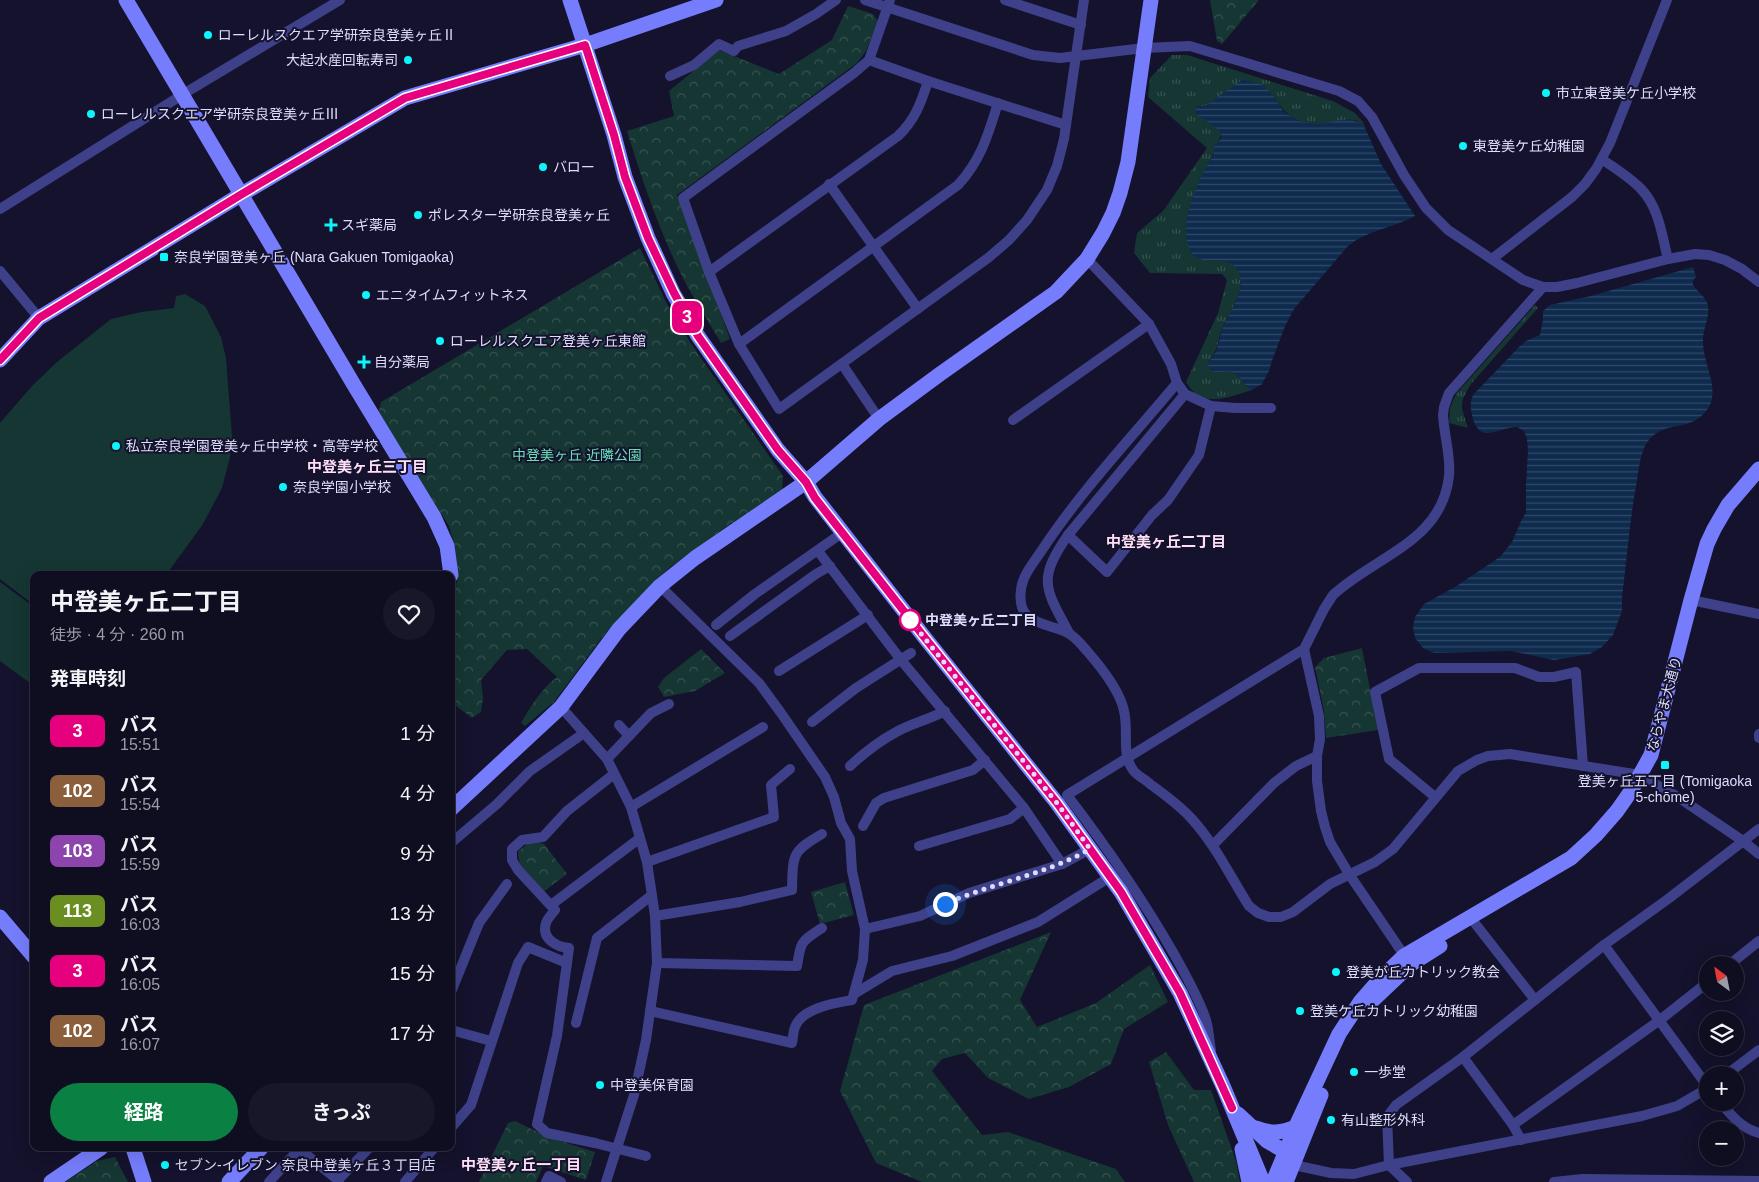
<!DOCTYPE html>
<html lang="ja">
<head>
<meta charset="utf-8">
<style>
  body { margin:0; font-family:Arial,"Noto Sans JP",sans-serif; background:#18172a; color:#f1f3f6; height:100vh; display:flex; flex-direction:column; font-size:19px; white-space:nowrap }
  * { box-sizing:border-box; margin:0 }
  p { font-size:16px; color:#9b9ca5 }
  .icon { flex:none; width:28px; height:28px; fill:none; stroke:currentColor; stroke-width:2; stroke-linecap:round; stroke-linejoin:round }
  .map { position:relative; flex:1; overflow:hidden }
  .details { position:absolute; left:30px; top:571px; width:425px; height:580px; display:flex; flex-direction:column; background:#0f0e21; border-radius:10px; box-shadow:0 5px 20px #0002,0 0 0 1px #2f2e3f }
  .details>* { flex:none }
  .badge { padding:0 10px; border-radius:8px; font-size:18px; line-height:32px }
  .needle { width:32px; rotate:328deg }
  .controls { position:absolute; left:1699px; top:956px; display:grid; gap:10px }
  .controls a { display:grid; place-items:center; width:45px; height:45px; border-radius:50%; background:#0f0e21; box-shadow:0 5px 20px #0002,0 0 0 1px #2f2e3f; font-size:25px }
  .you { position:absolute; width:25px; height:25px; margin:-12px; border:4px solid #fff; border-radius:50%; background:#1a73e8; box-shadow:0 0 0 8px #1a73e833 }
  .map>.badge { position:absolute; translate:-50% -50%; box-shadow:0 0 0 2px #fff }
  h2 { padding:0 20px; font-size:19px; line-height:45px }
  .round { display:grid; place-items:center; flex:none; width:52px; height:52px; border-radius:26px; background:#18172a }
  .head { display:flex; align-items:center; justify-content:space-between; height:85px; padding:0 20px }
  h1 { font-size:24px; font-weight:700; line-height:38px }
  .cta { display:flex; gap:10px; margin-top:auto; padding:10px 20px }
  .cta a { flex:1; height:58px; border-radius:30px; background:#0b8043; color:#fff; font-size:20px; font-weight:700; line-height:58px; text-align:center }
  .cta a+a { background:#18172a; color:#f1f3f6 }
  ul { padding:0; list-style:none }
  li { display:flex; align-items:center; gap:15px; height:60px; padding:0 20px }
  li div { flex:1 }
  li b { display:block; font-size:19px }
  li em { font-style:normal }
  li .badge { min-width:55px; font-weight:700; text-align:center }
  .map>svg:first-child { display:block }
  .grass { fill:url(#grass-tufts) }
  .forest { fill:url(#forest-crowns) }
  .pitch { fill:#153632 }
  .water { fill:url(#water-rules) }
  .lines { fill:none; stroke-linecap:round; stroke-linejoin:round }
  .street { stroke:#3e418a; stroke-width:10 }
  .secondary { stroke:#767dfc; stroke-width:15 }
  .street-bridge { stroke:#3e418a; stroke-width:10 }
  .line-casing { stroke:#fff; stroke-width:11 }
  .line { stroke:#e6007e; stroke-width:8 }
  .walk { stroke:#deddfe; stroke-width:5; stroke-dasharray:0 9 }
  .poi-dot { fill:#0df5fa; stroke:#14122c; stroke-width:2 }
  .stop-dot { fill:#fff; stroke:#e6007e; stroke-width:2.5 }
  .labels { text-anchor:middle; stroke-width:4; stroke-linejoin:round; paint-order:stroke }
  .poi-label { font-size:14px; fill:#deddfe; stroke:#14122c; text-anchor:start }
  .park-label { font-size:14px; fill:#68dfb8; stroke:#14122c }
  .stop-label { font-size:14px; font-weight:bold; fill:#deddfe; stroke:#14122c; text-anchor:start }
  .street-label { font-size:14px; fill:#deddfe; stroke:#14122c }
  .neighbourhood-label { font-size:15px; font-weight:bold; fill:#fedff6; stroke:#14122c }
</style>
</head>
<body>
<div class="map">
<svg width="1759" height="1182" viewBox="0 0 1759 1182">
  <defs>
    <pattern id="grass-tufts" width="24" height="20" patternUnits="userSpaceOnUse" patternTransform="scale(1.25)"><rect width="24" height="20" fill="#153632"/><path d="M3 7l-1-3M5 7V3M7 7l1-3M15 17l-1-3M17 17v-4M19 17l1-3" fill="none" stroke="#375351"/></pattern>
    <pattern id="forest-crowns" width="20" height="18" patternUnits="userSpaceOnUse" patternTransform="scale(1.25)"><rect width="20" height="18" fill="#153632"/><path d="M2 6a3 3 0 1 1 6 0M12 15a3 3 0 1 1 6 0" fill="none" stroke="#375351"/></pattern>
    <pattern id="water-rules" width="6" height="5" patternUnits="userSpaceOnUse" patternTransform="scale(1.25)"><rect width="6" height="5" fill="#0e2b4e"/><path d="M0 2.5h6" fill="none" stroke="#314969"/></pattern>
  </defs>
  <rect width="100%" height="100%" fill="#14122c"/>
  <!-- grass -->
  <g class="grass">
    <path d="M1172 55H1187L1333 101 1355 113 1363 122 1366 130 1358 121 1353 120C1344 119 1335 122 1326 123 1301 128 1287 117 1274 97H1220L1205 106H1197L1221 132V135L1189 210C1183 234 1188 239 1199 259 1209 262 1224 257 1233 264 1253 281 1229 312 1222 329 1217 343 1219 348 1209 361L1214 372C1219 373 1225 371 1230 372 1240 374 1243 385 1252 390 1228 397 1202 410 1186 382L1218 313 1227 280 1222 274 1150 273 1134 253 1137 233 1163 211 1207 148 1148 97 1150 78Z"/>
    <path d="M1535 305 1538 308 1471 384C1458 405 1461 405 1468 428L1449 423 1450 408 1456 394Z"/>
  </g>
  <!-- forest -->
  <g class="forest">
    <polygon points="1210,0 1259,0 1222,44 1217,41"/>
    <path d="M848 6 873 14 878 21 866 51 857 63 677 195 730 339 721 343C710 324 697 304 686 284 661 236 643 183 627 131L674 116 669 91 719 50 779 74 832 40Z"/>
    <path d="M640 248 669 308 692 345 783 476 782 490 723 529 668 569 604 635 554 702 525 726 521 723C530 707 542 688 557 677L527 649 507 650 481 680 483 698 481 712 472 718 451 702V613L454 606 457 579 455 548 449 526 378 414 381 402Z"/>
    <polygon points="1362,648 1378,730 1326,738 1324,711 1315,667 1324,658"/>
    <polygon points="701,649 725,673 695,691 664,697 658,687 664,678"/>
    <path d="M532 841 544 844 567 874 542 893C530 879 518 870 518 851Z"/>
    <polygon points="845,882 854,915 820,924 811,892"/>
    <polygon points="1051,932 1020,1000 1037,1027 1096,1003 1150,965 1168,1002 1124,1029 1111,1064 1069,1087 1029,1099 988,1078 965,1053 942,1059 932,1071 982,1135 1008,1132 1116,1169 1125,1182 922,1182 876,1163 840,1091 864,1005"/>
    <polygon points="1166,1052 1194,1090 1211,1090 1236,1161 1240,1182 1194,1182 1168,1125 1149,1062"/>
    <polygon points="515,1121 548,1137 595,1152 586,1180 543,1166 536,1182 479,1182 508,1123"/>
    <polygon points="115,1157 128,1182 65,1182 97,1161"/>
  </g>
  <!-- pitch -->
  <g class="pitch">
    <polygon points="185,294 205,306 221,337 226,358 232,436 230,457 222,488 203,524 166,575 34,575 34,605 0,579 0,423 32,386 57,362 111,319 141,312 174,308 176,296"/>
    <polygon points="0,582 34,607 34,686 0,661"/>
  </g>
  <!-- water -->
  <g class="water">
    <path d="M1243 79 1263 85 1274 97 1284 112 1298 121 1315 124 1349 119 1361 123 1366 130 1381 164 1415 216C1393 228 1368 230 1348 246L1294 309 1285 326 1273 358 1269 371 1262 384 1252 390C1243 385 1240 374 1230 372 1225 371 1219 373 1214 372L1210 369 1208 365C1210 358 1216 354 1217 348 1219 342 1220 336 1222 330 1228 313 1246 292 1239 273 1229 245 1186 282 1186 230 1186 214 1195 189 1202 175 1207 164 1216 156 1214 144 1220 142 1222 138 1221 132L1195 113 1197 106H1205Z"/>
    <path d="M1693 267 1696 277 1693 280V285C1698 293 1706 296 1708 306 1710 317 1703 328 1703 340 1702 367 1727 396 1700 417 1683 431 1658 421 1645 446 1640 456 1639 469 1637 480 1630 518 1627 558 1622 597V611L1613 635 1602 647 1590 654 1554 660 1511 651 1434 653 1423 648 1415 638 1413 627 1415 617 1424 604 1455 587 1500 557 1512 542 1522 519 1526 513V485L1528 450 1527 439 1524 431 1517 427C1499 427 1481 445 1473 419 1471 410 1469 404 1473 395L1519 347 1526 341 1540 335 1543 319V311L1550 305 1591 296Z"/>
  </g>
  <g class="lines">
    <!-- street -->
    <g class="street">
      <polyline points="865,0 1033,55 1060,58 1144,48 1190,46 1339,91 1358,101 1372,117 1404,175 1426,208 1448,230 1523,280 1543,287 1557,287 1577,283 1668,259 1695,254 1709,255 1725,260 1742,269 1759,282"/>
      <polyline points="890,0 869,60 854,73 683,198 709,272 739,344 779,409 988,258 1009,240 1027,220 1047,190 1057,166 1064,139 1084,0"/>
      <polyline points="1005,0 1081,25"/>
      <polyline points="869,60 928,81 1066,125"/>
      <polyline points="670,76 694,65 719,44 734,51 738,46 786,31 816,14 836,0"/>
      <path d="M1603 160C1616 169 1631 178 1642 190 1659 208 1662 236 1668 259"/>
      <polyline points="829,184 918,309"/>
      <polyline points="0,209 190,90 340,0"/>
      <polyline points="1087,259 1149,324 1171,364 1177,383 1185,394 1211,406 1235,408 1271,408"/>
      <polyline points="1492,259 1572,197 1585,184 1596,169 1610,143 1667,0"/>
      <polyline points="0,271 39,318"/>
      <path d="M709 272 898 136C915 120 921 103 928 81"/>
      <path d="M739 344 958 185C981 160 988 135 998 103"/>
      <polyline points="842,364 879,419"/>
      <path d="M1177 383C1131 438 1081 491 1042 550 1034 562 1022 576 1021 590 1016 626 1047 622 1068 633 1074 636 1082 645 1087 651 1101 667 1120 691 1124 711 1129 731 1121 753 1133 770 1137 776 1145 779 1150 784 1164 794 1179 805 1191 818 1215 844 1230 876 1249 906L1258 913 1269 917H1281L1293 912 1330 884 1375 862 1393 849 1458 771 1477 760 1488 756 1510 754 1640 775 1678 797 1743 841 1759 854"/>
      <polyline points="1013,420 1149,324"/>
      <polyline points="1068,535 1107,572 1152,515 1168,500 1199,455 1211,406"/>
      <polyline points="818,551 901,660 1024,808 1062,864"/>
      <polyline points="1691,600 1759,614"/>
      <polyline points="716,625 755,594 842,533"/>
      <path d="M1069 633C1045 588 1037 580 1068 535L1185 394"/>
      <polyline points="730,636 816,574 830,566"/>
      <polyline points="1304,649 1319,716 1320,739 1317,756 1317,781 1321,811 1325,827 1330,842 1349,874 1408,961"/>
      <polyline points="779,671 868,615"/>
      <polyline points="561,707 607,759 631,807 647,862 655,916 657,963 646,1040 634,1095 606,1182"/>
      <polyline points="812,722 856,688 911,653"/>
      <polyline points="619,725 629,736"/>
      <polyline points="1759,734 1759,738"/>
      <polyline points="607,759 651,713 669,704"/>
      <path d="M850 766C864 753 881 740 898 731 913 723 930 719 945 711"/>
      <polyline points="1435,797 1389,759 1375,692 1419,668 1515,668 1539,677 1554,677 1576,672 1583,766"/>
      <polyline points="631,807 763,727"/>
      <polyline points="863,826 876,803 884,798 973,770 985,760"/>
      <polyline points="451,843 497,804 530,771 584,733"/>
      <polyline points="1213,845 1274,783 1296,766 1317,756"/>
      <polyline points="919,846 1010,819 1024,808"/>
      <polyline points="647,862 774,817 771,785 790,769"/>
      <polyline points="551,905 640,838"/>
      <path d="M655 916 740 902 792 890C793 855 791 852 822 834"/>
      <polyline points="1470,917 1535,1000"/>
      <polyline points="865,929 920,916 969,893 1062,864 1090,849"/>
      <polyline points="1604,945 1708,1087"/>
      <path d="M657 963 797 966C801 940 801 942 822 928"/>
      <polyline points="1729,965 1759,941"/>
      <polyline points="451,992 479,923 507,884"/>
      <polyline points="854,994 892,971 952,956 1038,922 1110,877"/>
      <path d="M650 1011 792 1043C793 1038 793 1032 795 1027 802 1008 835 1003 852 1000L863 960 865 929 852 871 850 839 841 823 834 797 825 777 781 713 759 683 660 586"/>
      <polyline points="576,1023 597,938 652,895"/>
      <polyline points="451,1030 491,1041"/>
      <path d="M1211 1050C1209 1040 1209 1029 1206 1020 1199 998 1185 974 1174 954 1142 898 1106 846 1067 795L1304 649 1324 609 1333 595C1375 556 1442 542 1449 476 1451 456 1444 435 1443 415L1444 407 1449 393 1543 287"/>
      <polyline points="1463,1057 1513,1125 1521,1140"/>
      <polyline points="1726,1075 1759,1050"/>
      <path d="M1720 1102C1732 1116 1741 1128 1759 1133"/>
      <polyline points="1513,1125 1660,1020 1708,982"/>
      <polyline points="451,1128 471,1105 518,963 528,947 567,963"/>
      <path d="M595 1143 547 1133 537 1124 557 1036 569 948C557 947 541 939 546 923 547 919 552 914 555 910L518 870 512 860V849L522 840 543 837 567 811 614 774"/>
      <polyline points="298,1148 338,1180 339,1182"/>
      <polyline points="1294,1165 1331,1173 1354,1174 1389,1165 1642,1116 1677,1106 1708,1088"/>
      <polyline points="338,1180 369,1148"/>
      <polyline points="269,1182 299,1149"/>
      <polyline points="405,1182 434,1148"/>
      <polyline points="546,1182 549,1176 561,1182"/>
      <polyline points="1407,1182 1389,1165 1387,1117 1396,1105 1463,1057 1604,945 1668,899 1759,829"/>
      <polyline points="1554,1182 1582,1179 1759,1181"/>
    </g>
    <!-- secondary -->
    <g class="secondary">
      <polyline points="126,0 354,385 434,517 447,546 451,575"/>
      <polyline points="570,0 614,135 625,177 648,238 673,293 698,336 778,450 806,482 815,497 925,638 1057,803 1121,892 1180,993 1223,1086 1263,1182"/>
      <polyline points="0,360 39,318 242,194 405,98 585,45 716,0"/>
      <polyline points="451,809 561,707 619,629 660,586 695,558 806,482 879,419 940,374 1056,292 1087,259 1103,233 1113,213 1120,193 1128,162 1151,0"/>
      <polyline points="0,917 34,957"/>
      <polyline points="1373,1000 1410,965 1440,946"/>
      <polyline points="1238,1114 1267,1141 1286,1152 1290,1159"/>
      <path d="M1256 1128C1271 1134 1281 1133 1296 1127"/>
      <polyline points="133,1148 144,1182"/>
      <polyline points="1242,1149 1249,1182"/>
      <polyline points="51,1182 101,1148"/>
      <polyline points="229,1182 261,1148"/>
      <polyline points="1273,1182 1297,1124 1339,1034 1360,1002 1381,978 1404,956 1571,858 1596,835 1617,811 1631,791 1651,755 1691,600 1707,544 1714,529 1728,505 1759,469"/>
      <polyline points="1286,1182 1321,1095"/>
    </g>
    <!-- street-bridge -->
    <polyline class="street-bridge" points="595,1143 646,1156"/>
  </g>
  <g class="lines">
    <defs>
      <polyline id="line" points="0,360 39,318 242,194 405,98 585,45 614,135 625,177 648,238 674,293 698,336 778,450 806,482 815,498 925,638 1057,803 1121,892 1180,993 1232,1108"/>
    </defs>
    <!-- line casing -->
    <use href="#line" class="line-casing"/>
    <!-- line -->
    <use href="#line" class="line"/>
    <!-- walk -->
    <path class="walk" d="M910 620 1057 803 1090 849C1045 875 992 883 945 904"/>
  </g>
  <!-- markers -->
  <g class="poi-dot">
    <circle cx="208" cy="35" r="5"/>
    <circle cx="408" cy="60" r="5"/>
    <circle cx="1546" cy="93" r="5"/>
    <circle cx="91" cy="114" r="5"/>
    <circle cx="1463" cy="146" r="5"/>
    <circle cx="543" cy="167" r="5"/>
    <circle cx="418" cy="215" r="5"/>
    <path d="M328.5 217.5h5v5h5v5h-5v5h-5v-5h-5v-5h5z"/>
    <rect x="159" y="252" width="10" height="10" rx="2.5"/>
    <circle cx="366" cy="295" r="5"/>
    <circle cx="440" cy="341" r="5"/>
    <path d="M361.5 354.5h5v5h5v5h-5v5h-5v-5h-5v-5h5z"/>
    <circle cx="116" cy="446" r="5"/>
    <circle cx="283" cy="487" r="5"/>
    <rect x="1660" y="760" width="10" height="10" rx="2.5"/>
    <circle cx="1336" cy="972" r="5"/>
    <circle cx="1300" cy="1011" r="5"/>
    <circle cx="1354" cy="1072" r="5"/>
    <circle cx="600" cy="1085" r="5"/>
    <circle cx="1331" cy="1120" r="5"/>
    <circle cx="165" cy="1165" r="5"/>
  </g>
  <circle class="stop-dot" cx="910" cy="620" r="10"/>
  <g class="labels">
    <!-- poi labels -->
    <g class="poi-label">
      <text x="218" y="40">ローレルスクエア学研奈良登美ヶ丘Ⅱ</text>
      <text x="398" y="65" text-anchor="end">大起水産回転寿司</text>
      <text x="1556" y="98">市立東登美ケ丘小学校</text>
      <text x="101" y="119">ローレルスクエア学研奈良登美ヶ丘Ⅲ</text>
      <text x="1473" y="151">東登美ケ丘幼稚園</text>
      <text x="553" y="172">バロー</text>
      <text x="428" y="220">ポレスター学研奈良登美ヶ丘</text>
      <text x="341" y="230">スギ薬局</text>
      <text x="174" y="262">奈良学園登美ヶ丘 (Nara Gakuen Tomigaoka)</text>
      <text x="376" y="300">エニタイムフィットネス</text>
      <text x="450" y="346">ローレルスクエア登美ヶ丘東館</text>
      <text x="374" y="367">自分薬局</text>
      <text x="126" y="451">私立奈良学園登美ヶ丘中学校・高等学校</text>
      <text x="293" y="492">奈良学園小学校</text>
      <text x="1665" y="786" text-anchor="middle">登美ヶ丘五丁目 (Tomigaoka<tspan x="1665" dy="16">5-chōme)</tspan></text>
      <text x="1346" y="977">登美が丘カトリック教会</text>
      <text x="1310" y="1016">登美ケ丘カトリック幼稚園</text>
      <text x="1364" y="1077">一歩堂</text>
      <text x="610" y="1090">中登美保育園</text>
      <text x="1341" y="1125">有山整形外科</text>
      <text x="175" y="1170">セブン-イレブン 奈良中登美ヶ丘３丁目店</text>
    </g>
    <!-- park labels -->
    <g class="park-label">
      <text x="577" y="460">中登美ヶ丘 近隣公園</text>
    </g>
    <!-- stop labels -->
    <g class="stop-label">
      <text x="925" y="625">中登美ヶ丘二丁目</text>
    </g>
    <!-- street labels -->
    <g class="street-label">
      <text transform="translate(1664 704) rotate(-75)" y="5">ならやま大通り</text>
    </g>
    <!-- neighbourhood labels -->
    <g class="neighbourhood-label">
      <text x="367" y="472">中登美ヶ丘三丁目</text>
      <text x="1166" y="547">中登美ヶ丘二丁目</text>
      <text x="521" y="1170">中登美ヶ丘一丁目</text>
    </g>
  </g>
</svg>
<div class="controls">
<a><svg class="needle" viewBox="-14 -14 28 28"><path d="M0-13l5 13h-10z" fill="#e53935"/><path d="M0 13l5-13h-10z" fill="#9b9ca5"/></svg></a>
<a><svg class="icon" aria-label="layers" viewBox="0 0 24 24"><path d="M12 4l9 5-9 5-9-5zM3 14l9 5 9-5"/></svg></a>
<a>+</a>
<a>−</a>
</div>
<div class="you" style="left:945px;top:904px"></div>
<b class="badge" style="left:687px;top:317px;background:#e6007e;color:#fff">3</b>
<section class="details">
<div class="head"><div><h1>中登美ヶ丘二丁目</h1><p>徒歩 · 4 分 · 260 m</p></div><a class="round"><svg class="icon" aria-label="heart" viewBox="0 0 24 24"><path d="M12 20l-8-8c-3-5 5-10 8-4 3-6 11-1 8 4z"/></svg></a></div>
<h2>発車時刻</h2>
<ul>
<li><span class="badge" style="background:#e6007e;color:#fff">3</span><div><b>バス</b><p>15:51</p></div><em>1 分</em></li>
<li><span class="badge" style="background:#8b5e3c;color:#fff">102</span><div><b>バス</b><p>15:54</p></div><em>4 分</em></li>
<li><span class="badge" style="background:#8e44ad;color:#fff">103</span><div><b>バス</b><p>15:59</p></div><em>9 分</em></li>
<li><span class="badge" style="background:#6b8e23;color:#fff">113</span><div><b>バス</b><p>16:03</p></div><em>13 分</em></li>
<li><span class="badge" style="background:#e6007e;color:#fff">3</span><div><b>バス</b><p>16:05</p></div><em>15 分</em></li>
<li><span class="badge" style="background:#8b5e3c;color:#fff">102</span><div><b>バス</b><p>16:07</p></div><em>17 分</em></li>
</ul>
<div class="cta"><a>経路</a><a>きっぷ</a></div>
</section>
</div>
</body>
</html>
